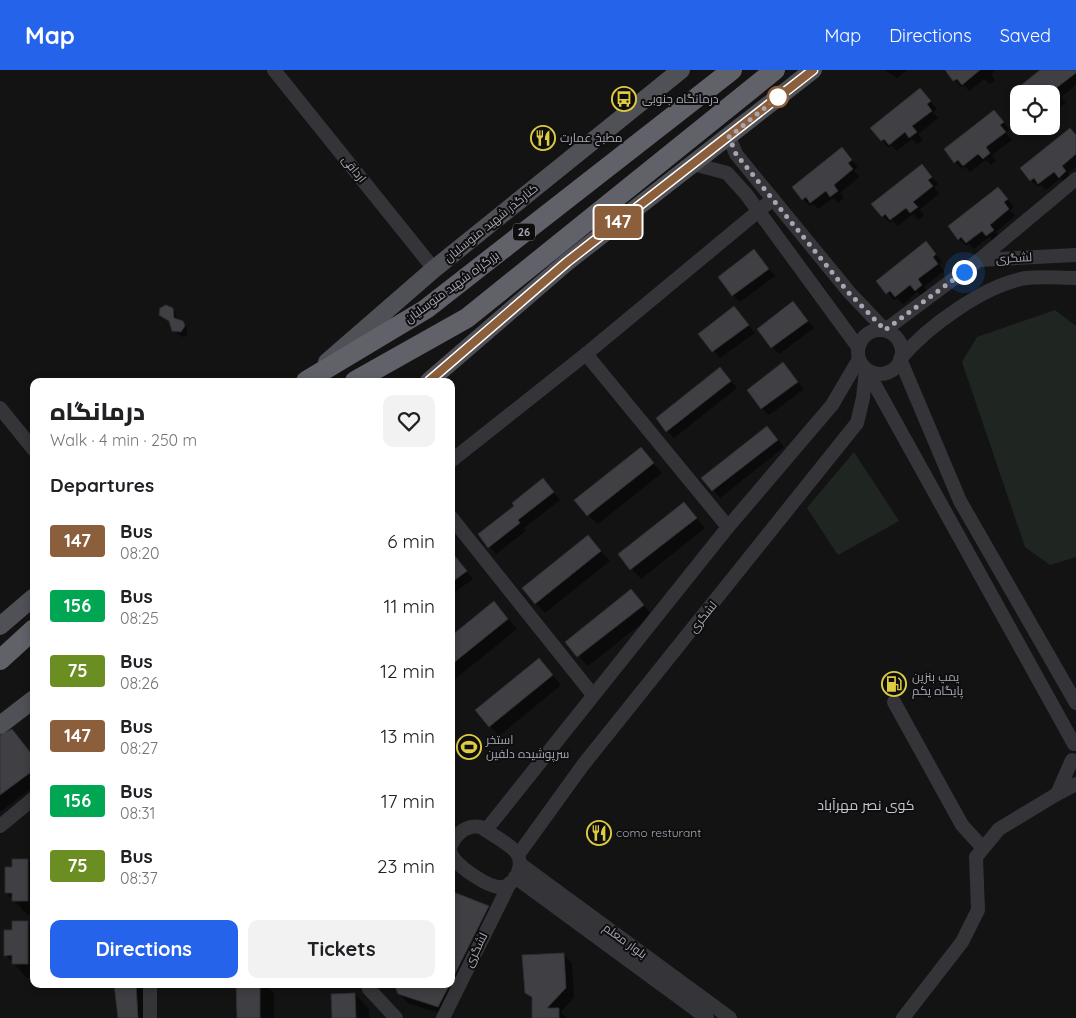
<!DOCTYPE html>
<html lang="en">
<head>
<meta charset="utf-8">
<style>
  body { margin:0; font-family:Quicksand,Cairo,sans-serif; background:#f2f2f2; color:#202124; height:100vh; display:flex; flex-direction:column; font-size:19px; white-space:nowrap }
  * { box-sizing:border-box; margin:0 }
  p { font-size:16px; color:#757577 }
  .icon { flex:none; width:28px; height:28px; fill:none; stroke:currentColor; stroke-width:2; stroke-linecap:round; stroke-linejoin:round }
  .map { position:relative; flex:1; overflow:hidden }
  .details { position:absolute; left:30px; top:308px; width:425px; height:610px; display:flex; flex-direction:column; background:#fff; border-radius:10px; box-shadow:0 2px 8px #0003 }
  .details>* { flex:none }
  .badge { padding:0 10px; border-radius:4px; font-size:18px; line-height:32px }
  .controls { position:absolute; left:1010px; top:15px; display:grid; gap:10px }
  .controls a { display:grid; place-items:center; width:50px; height:50px; border-radius:10px; background:#fff; box-shadow:0 2px 8px #0003; font-size:25px }
  .you { position:absolute; width:25px; height:25px; margin:-12px; border:4px solid #fff; border-radius:50%; background:#1a73e8; box-shadow:0 0 0 8px #1a73e833 }
  .map>.badge { position:absolute; translate:-50% -50%; box-shadow:0 0 0 2px #fff }
  h2 { padding:0 20px; font-size:19px; line-height:45px }
  .round { display:grid; place-items:center; flex:none; width:52px; height:52px; border-radius:10px; background:#f2f2f2 }
  .summary { display:flex; align-items:center; justify-content:space-between; height:85px; padding:0 20px }
  h1 { font-size:24px; font-weight:800; line-height:38px }
  .button { display:flex; gap:10px; margin-top:auto; padding:10px 20px }
  .button a { flex:1; height:58px; border-radius:10px; background:#2563eb; color:#fff; font-size:20px; font-weight:800; line-height:58px; text-align:center }
  .button a+a { background:#f2f2f2; color:#202124 }
  ul { padding:0; list-style:none }
  li { display:flex; align-items:center; gap:15px; height:65px; padding:0 20px }
  li div { flex:1 }
  li b { display:block; font-size:19px }
  li em { font-style:normal }
  li .badge { min-width:55px; font-weight:700; text-align:center }
  header { display:flex; align-items:center; gap:30px; box-sizing:border-box; height:70px; padding:0 25px; background:#2563eb; color:#fff }
  header strong { font-size:24px }
  nav { display:flex; gap:28px; margin-inline-start:auto; font-size:18px }
  .map>svg:first-child { display:block }
  .green { fill:#1f2621 }
  .shadow { fill:#0007 }
  .building { fill:#404044; stroke:#2e2d30 }
  .lines { fill:none; stroke-linecap:round; stroke-linejoin:round }
  .minor { stroke:#343439; stroke-width:14 }
  .major { stroke:#505057; stroke-width:18 }
  .highway { stroke:#616169; stroke-width:20 }
  .line-casing { stroke:#fff; stroke-width:11 }
  .line { stroke:#8b5e3c; stroke-width:8 }
  .walk { stroke:#a6a7b3; stroke-width:5; stroke-dasharray:0 9 }
  .stop-dot { fill:#fff; stroke:#8b5e3c; stroke-width:2.5 }
  .labels { text-anchor:middle; stroke-width:4; stroke-linejoin:round; paint-order:stroke }
  .shield { fill:#0e0e0f; stroke:#787982; stroke-width:1 }
  .shield-label { font-size:11px; font-weight:bold; fill:#a6a7b3 }
  .poi-label { font-size:12px; fill:#a6a7b3; stroke:#0e0e0f; text-anchor:start }
  .street-label { font-size:12px; fill:#a6a7b3; stroke:#0e0e0f }
  .neighbourhood-label { font-size:14px; fill:#c6c7d0; stroke:#0e0e0f }
</style>
</head>
<body>
<header>
<strong>Map</strong>
<nav><a>Map</a><a>Directions</a><a>Saved</a></nav>
</header>
<div class="map">
<svg width="1076" height="948" viewBox="0 0 1076 948">
  <rect width="100%" height="100%" fill="#131314"/>
  <!-- green -->
  <g class="green">
    <polygon points="1055,240 1076,256 1076,487 1050,495 1025,477 962,292 977,267"/>
    <polygon points="854,382 899,451 838,485 807,438"/>
  </g>
  <!-- shadow -->
  <g class="shadow">
    <polygon points="884,0 907,0 897,8"/>
    <polygon points="946,0 996,0 991,4 995,10 990,14 984,9 969,21 964,15 961,17"/>
    <polygon points="1042,0 1076,0 1076,15 1061,27 1066,33 1060,37 1055,32 1051,35 1051,24 1019,24 1019,26 1015,21"/>
    <polygon points="927,27 937,39 933,42 938,48 918,64 923,70 917,74 912,69 897,81 891,75 889,78 872,58"/>
    <polygon points="994,41 1010,60 1006,63 1012,70 992,85 996,91 991,95 986,90 970,102 965,96 962,99 955,92"/>
    <polygon points="1076,66 1076,97 1068,103 1072,109 1066,114 1061,108 1046,120 1041,115 1038,117 1031,110"/>
    <polygon points="842,79 858,97 854,100 859,107 840,123 844,128 838,133 833,128 818,139 813,134 810,136 803,129"/>
    <polygon points="928,102 938,114 934,117 939,124 920,139 924,145 918,150 913,144 898,156 892,151 890,153 883,146"/>
    <polygon points="1005,125 1014,137 1010,140 1015,146 996,162 1000,168 994,172 989,167 974,179 969,174 966,176 959,169"/>
    <polygon points="926,173 942,192 939,194 944,201 924,217 928,222 923,227 917,222 903,234 897,228 894,230 878,211"/>
    <polygon points="754,181 775,206 740,232 733,225"/>
    <polygon points="793,233 814,258 779,284 772,277"/>
    <polygon points="734,237 755,263 720,288 700,264"/>
    <polygon points="170,238 175,242 177,250 187,257 187,265 182,267 177,263 170,252 161,244"/>
    <polygon points="783,294 804,319 769,345 762,338"/>
    <polygon points="720,299 737,318 674,368 667,361"/>
    <polygon points="767,357 784,377 720,428 703,408"/>
    <polygon points="641,379 662,403 598,454 588,445"/>
    <polygon points="543,410 560,430 524,458 526,461 496,484 479,464 516,436"/>
    <polygon points="684,433 705,458 641,509 619,484"/>
    <polygon points="588,467 610,491 545,543 535,533"/>
    <polygon points="456,489 473,509 451,525 451,492"/>
    <polygon points="631,520 652,545 588,596 566,572"/>
    <polygon points="494,533 517,559 455,609 451,606 451,568"/>
    <polygon points="539,589 561,615 499,666 490,656"/>
    <polygon points="12,661 34,686 34,716 0,742 0,665"/>
    <polygon points="28,790 34,796 34,845 28,845 6,823 13,799"/>
    <polygon points="451,823 488,837 498,846 448,945 409,934 399,924 396,914 451,914"/>
    <polygon points="27,852 34,859 34,908 27,908 6,885 13,861"/>
    <polygon points="563,884 572,893 574,927 561,942 567,948 533,948 533,929 526,922"/>
    <polygon points="116,914 151,914 151,948 118,948"/>
    <polygon points="237,914 264,914 274,923 274,948 238,948"/>
    <polygon points="355,924 369,939 369,948 334,948"/>
  </g>
  <!-- building -->
  <g class="building">
    <polygon points="945,0 980,0 962,15 957,9 953,11"/>
    <polygon points="1040,0 1076,0 1076,3 1055,19 1059,24 1010,24"/>
    <polygon points="920,18 931,31 927,34 932,41 912,56 917,62 909,68 905,62 889,75 884,69 881,71 870,58"/>
    <polygon points="994,40 1004,52 1000,55 1006,62 986,77 990,83 983,89 978,84 963,96 958,90 954,93 944,79"/>
    <polygon points="1070,58 1076,65 1076,84 1062,96 1066,101 1059,108 1054,102 1038,114 1034,108 1030,111 1020,98"/>
    <polygon points="842,77 852,90 848,93 853,99 834,115 838,121 830,127 826,121 810,133 806,127 802,130 792,117"/>
    <polygon points="922,94 932,107 928,110 933,116 913,132 918,137 910,143 906,138 890,150 885,144 882,147 871,134"/>
    <polygon points="998,117 1008,129 1004,132 1009,139 990,155 994,160 986,166 982,161 966,173 961,167 958,170 948,156"/>
    <polygon points="926,171 936,184 933,187 938,194 918,209 922,215 915,221 910,215 895,227 890,221 886,224 876,211"/>
    <polygon points="754,179 769,199 732,226 718,207"/>
    <polygon points="793,231 808,251 771,278 757,259"/>
    <polygon points="166,235 173,238 174,248 183,251 185,256 181,262 172,261 169,251 159,245 160,238"/>
    <polygon points="734,236 749,255 712,282 698,264"/>
    <polygon points="783,292 798,312 761,339 747,320"/>
    <polygon points="720,297 731,311 666,362 656,348"/>
    <polygon points="767,356 778,370 712,421 701,408"/>
    <polygon points="641,377 654,393 587,446 574,430"/>
    <polygon points="543,408 554,422 518,450 520,453 488,478 478,464 514,436 512,433"/>
    <polygon points="684,432 697,448 630,500 618,484"/>
    <polygon points="588,465 601,481 535,534 522,518"/>
    <polygon points="451,481 467,501 451,513"/>
    <polygon points="631,519 644,535 577,587 565,572"/>
    <polygon points="494,531 508,549 451,595 451,566"/>
    <polygon points="539,588 553,605 489,657 475,640"/>
    <polygon points="12,659 34,687 34,700 0,725 0,665"/>
    <polygon points="12,789 28,789 28,831 12,831 12,823 5,823 5,797 12,797"/>
    <polygon points="451,821 489,836 451,912"/>
    <polygon points="12,851 28,851 28,894 12,894 12,885 4,886 4,860 12,860"/>
    <polygon points="564,883 566,918 547,938 559,938 559,948 532,948 532,927 525,923 522,885"/>
    <polygon points="114,914 136,914 138,948 118,948"/>
    <polygon points="236,914 260,914 260,948 237,948"/>
    <polygon points="394,914 450,914 438,937 398,924"/>
    <polygon points="355,923 356,948 332,948 331,924"/>
  </g>
  <g class="lines">
    <!-- minor -->
    <g class="minor">
      <polyline points="274,0 434,199"/>
      <polyline points="729,67 736,84 849,222 885,260 979,190 1076,185"/>
      <polyline points="693,94 727,103 746,124 858,277"/>
      <polyline points="979,190 1076,109"/>
      <path d="M1076 208C1060 208 1042 206 1026 208 984 215 927 257 900 289L960 431 1076 633"/>
      <circle cx="880" cy="282" r="22"/>
      <polyline points="586,284 728,457"/>
      <polyline points="866,299 1074,674"/>
      <polyline points="0,338 34,380"/>
      <polyline points="451,391 586,284 773,129"/>
      <polyline points="451,447 593,625"/>
      <polyline points="894,632 962,755 983,778"/>
      <polyline points="1072,690 1057,724 1076,714"/>
      <polyline points="0,756 34,728"/>
      <polyline points="486,760 728,457 832,335 859,289"/>
      <path d="M451 775C457 763 467 754 481 757 492 765 507 772 516 782 525 794 516 817 500 817 488 817 454 795 451 783"/>
      <polyline points="518,785 583,695 857,353 863,328 866,299"/>
      <polyline points="520,794 730,948"/>
      <polyline points="515,807 707,948"/>
      <polyline points="150,914 150,948"/>
      <polyline points="368,914 369,919 396,948"/>
      <polyline points="443,948 510,813"/>
      <polyline points="903,948 962,872 978,840 976,787 999,759 1057,724"/>
    </g>
    <!-- major -->
    <g class="major">
      <polyline points="327,292 434,199 681,0"/>
      <polyline points="429,311 567,192 813,0"/>
      <polyline points="0,556 34,527"/>
      <polyline points="0,655 34,629"/>
    </g>
    <!-- highway -->
    <g class="highway">
      <polyline points="306,311 426,239 732,0"/>
      <polyline points="355,311 467,248 775,0"/>
      <polyline points="0,590 34,559"/>
    </g>
  </g>
  <g class="lines">
    <defs>
      <polyline id="line" points="429,311 567,192 813,0"/>
    </defs>
    <!-- line casing -->
    <use href="#line" class="line-casing"/>
    <!-- line -->
    <use href="#line" class="line"/>
    <!-- walk -->
    <polyline class="walk" points="778,27 729,67 736,84 848,222 885,260 964,202"/>
  </g>
  <!-- icons -->
  <defs>
    <symbol id="bus-ring" viewBox="-11 -11 22 22"><circle r="9.5" fill="#0e0e0f" stroke="#ddcb41" stroke-width="1.5"/><path d="M-5-6H5V4H4V6H2V4H-2V6H-4V4H-5ZM-3.5-4V0h7V-4ZM-3.5 1.2v1.5H-2V1.2ZM2 1.2v1.5H3.5V1.2Z" fill="#ddcb41"/></symbol>
    <symbol id="restaurant-ring" viewBox="-11 -11 22 22"><circle r="9.5" fill="#0e0e0f" stroke="#ddcb41" stroke-width="1.5"/><path d="M-5-6h1v4h1v-4h1v4h1v-4h1v5L-1.5 .5V6h-2V.5L-5-1ZM5-6V6H3V1.5H1.5Q1.5-4 5-6Z" fill="#ddcb41"/></symbol>
    <symbol id="fuel-ring" viewBox="-11 -11 22 22"><circle r="9.5" fill="#0e0e0f" stroke="#ddcb41" stroke-width="1.5"/><path d="M-5.5-6h7V0h2V4h1.3V-2.5L3-4.5l.8-.8L6-3V5H2.5V1h-1V6h-7ZM-4.2-4.7v3.2H.2V-4.7Z" fill="#ddcb41"/></symbol>
    <symbol id="stadium-ring" viewBox="-11 -11 22 22"><circle r="9.5" fill="#0e0e0f" stroke="#ddcb41" stroke-width="1.5"/><path d="M0-5a6.5 5 0 1 0 0 10a6.5 5 0 1 0 0-10ZM-3.5-1.8h7v3.6h-7Z" fill="#ddcb41"/></symbol>
  </defs>
  <g fill-rule="evenodd">
    <use href="#bus-ring" x="610" y="15" width="28" height="28"/>
    <use href="#restaurant-ring" x="529" y="54" width="28" height="28"/>
    <use href="#fuel-ring" x="880" y="600" width="28" height="28"/>
    <use href="#stadium-ring" x="455" y="663" width="28" height="28"/>
    <use href="#restaurant-ring" x="585" y="749" width="28" height="28"/>
  </g>
  <!-- markers -->
  <circle class="stop-dot" cx="778" cy="27" r="10"/>
  <g class="labels">
    <!-- shield labels -->
    <rect class="shield" x="513" y="153.5" width="22" height="17" rx="4"/>
    <g class="shield-label">
      <text x="524" y="166">26</text>
    </g>
    <!-- poi labels -->
    <g class="poi-label">
      <text x="642" y="33">درمانگاه جنوبی</text>
      <text x="560" y="72">مطبخ عمارت</text>
      <text x="912" y="611">پمپ بنزين<tspan x="912" dy="14">پايگاه يكم</tspan></text>
      <text x="486" y="674">استخر<tspan x="486" dy="14">سرپوشیده دلفین</tspan></text>
      <text x="616" y="767">como resturant</text>
    </g>
    <!-- street labels -->
    <g class="street-label">
      <text transform="translate(354 99) rotate(51)" y="4">ارداقی</text>
      <text transform="translate(491 153) rotate(-39)" y="4">کنارگذر شهید متوسلیان</text>
      <text transform="translate(1014 188) rotate(-3)" y="4">لشگری</text>
      <text transform="translate(452 217) rotate(-36)" y="4">بزرگراه شهید متوسلیان</text>
      <text transform="translate(703 547) rotate(-51)" y="4">لشگری</text>
      <text transform="translate(625 871) rotate(36)" y="4">بلوار معلم</text>
      <text transform="translate(476 880) rotate(-64)" y="4">لشگری</text>
    </g>
    <!-- neighbourhood labels -->
    <g class="neighbourhood-label">
      <text x="866" y="740">کوی نصر مهرآباد</text>
    </g>
  </g>
</svg>
<div class="controls">
<a><svg class="icon" aria-label="locate" viewBox="0 0 24 24"><circle cx="12" cy="12" r="6"/><path d="M12 2v4M12 18v4M2 12h4M18 12h4"/></svg></a>
</div>
<div class="you" style="left:964px;top:202px"></div>
<b class="badge" style="left:618px;top:152px;background:#8b5e3c;color:#fff">147</b>
<section class="details">
<div class="summary"><div><h1>درمانگاه</h1><p>Walk · 4 min · 250 m</p></div><a class="round"><svg class="icon" aria-label="heart" viewBox="0 0 24 24"><path d="M12 20l-8-8c-3-5 5-10 8-4 3-6 11-1 8 4z"/></svg></a></div>
<h2>Departures</h2>
<ul>
<li><span class="badge" style="background:#8b5e3c;color:#fff">147</span><div><b>Bus</b><p>08:20</p></div><em>6 min</em></li>
<li><span class="badge" style="background:#00a651;color:#fff">156</span><div><b>Bus</b><p>08:25</p></div><em>11 min</em></li>
<li><span class="badge" style="background:#6b8e23;color:#fff">75</span><div><b>Bus</b><p>08:26</p></div><em>12 min</em></li>
<li><span class="badge" style="background:#8b5e3c;color:#fff">147</span><div><b>Bus</b><p>08:27</p></div><em>13 min</em></li>
<li><span class="badge" style="background:#00a651;color:#fff">156</span><div><b>Bus</b><p>08:31</p></div><em>17 min</em></li>
<li><span class="badge" style="background:#6b8e23;color:#fff">75</span><div><b>Bus</b><p>08:37</p></div><em>23 min</em></li>
</ul>
<div class="button"><a>Directions</a><a>Tickets</a></div>
</section>
</div>
</body>
</html>
